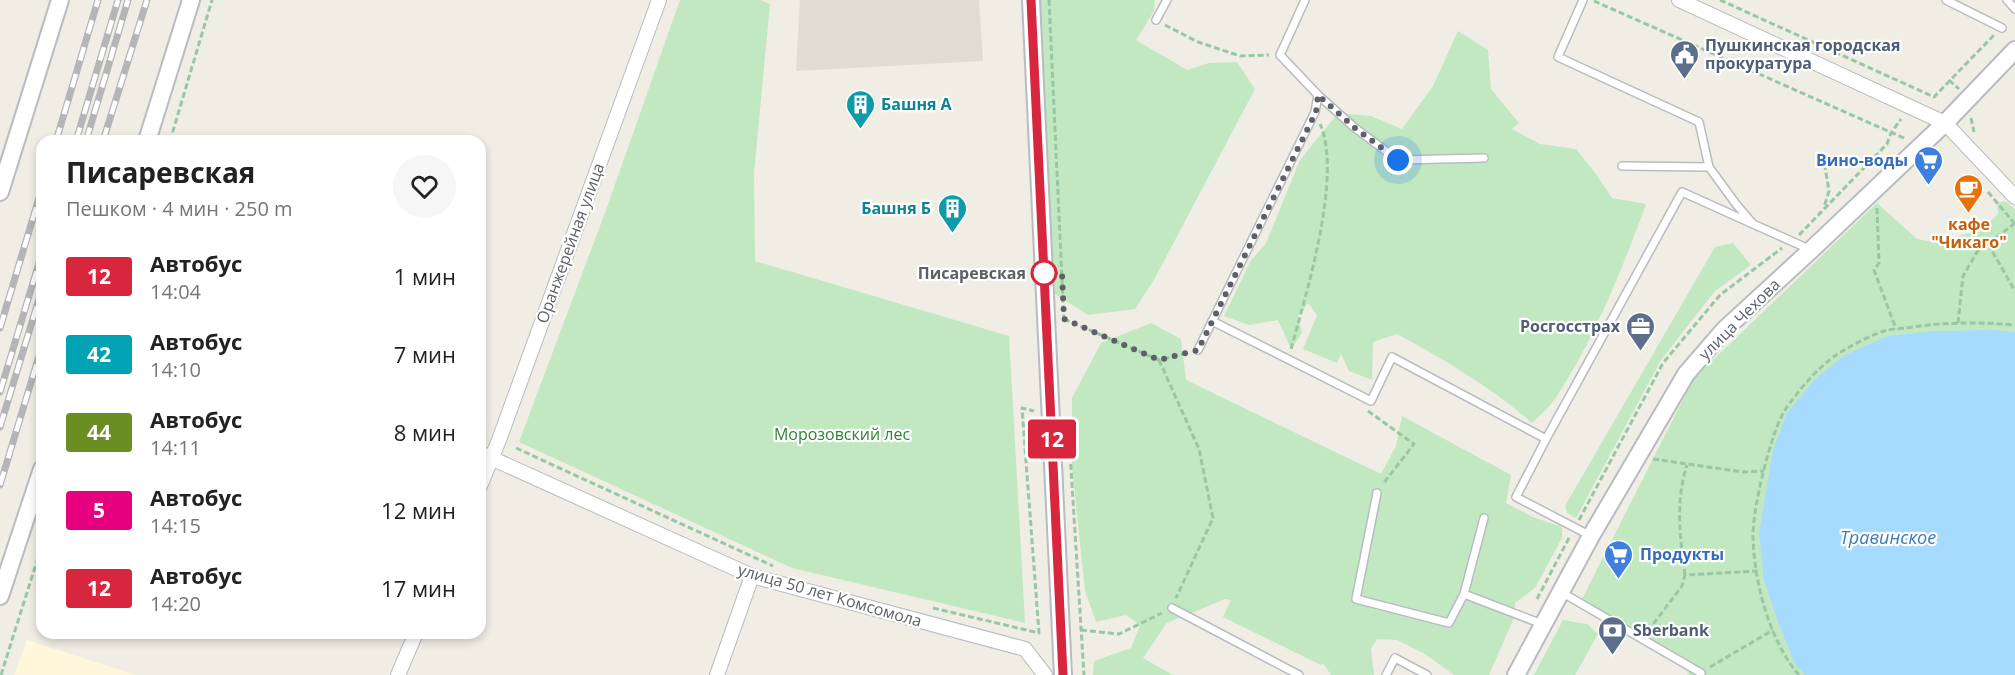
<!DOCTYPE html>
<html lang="ru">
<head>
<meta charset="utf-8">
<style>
  body { margin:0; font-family:"Open Sans",sans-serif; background:#f6f6f6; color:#222; height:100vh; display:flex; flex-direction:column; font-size:22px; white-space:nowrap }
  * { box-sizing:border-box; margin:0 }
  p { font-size:20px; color:#767676 }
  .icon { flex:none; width:33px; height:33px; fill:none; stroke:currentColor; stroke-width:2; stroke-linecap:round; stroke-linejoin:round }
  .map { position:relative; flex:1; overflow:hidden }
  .sheet { position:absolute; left:36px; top:135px; width:450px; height:504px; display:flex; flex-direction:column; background:#fff; border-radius:18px; box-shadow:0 3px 9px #0003 }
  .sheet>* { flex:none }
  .badge { padding:0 12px; border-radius:4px; font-size:21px; line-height:39px }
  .you { position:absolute; width:30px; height:30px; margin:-15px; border:4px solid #fff; border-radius:50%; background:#1a73e8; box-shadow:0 0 0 9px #1a73e833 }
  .map>.badge { position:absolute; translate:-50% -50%; box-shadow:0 0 0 3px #fff }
  .round { display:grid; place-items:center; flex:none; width:63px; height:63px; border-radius:32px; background:#f6f6f6 }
  .overview { display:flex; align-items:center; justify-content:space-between; height:102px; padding:0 30px }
  h1 { font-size:28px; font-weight:700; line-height:45px }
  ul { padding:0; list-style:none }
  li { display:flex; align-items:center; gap:18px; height:78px; padding:0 30px }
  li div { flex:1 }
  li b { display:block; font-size:22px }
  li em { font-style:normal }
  li .badge { min-width:66px; font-weight:700; text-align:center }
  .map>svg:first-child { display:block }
  .commercial { fill:#fff6db }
  .education { fill:#e0dcd3 }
  .green { fill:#c2e8c1 }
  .water { fill:#a6daff }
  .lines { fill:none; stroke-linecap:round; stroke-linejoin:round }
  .service-casing { stroke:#b8bbc0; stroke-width:10 }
  .minor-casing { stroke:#b8bbc0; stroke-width:16 }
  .tertiary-casing { stroke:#b8bbc0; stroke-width:20 }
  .path { stroke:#99c7a5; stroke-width:3; stroke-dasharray:6 3; stroke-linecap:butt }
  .service { stroke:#fff; stroke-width:7 }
  .minor { stroke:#fff; stroke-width:14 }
  .tertiary { stroke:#fff; stroke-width:16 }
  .rail-casing { stroke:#b4b5b6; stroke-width:7 }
  .rail { stroke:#fff; stroke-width:4.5; stroke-dasharray:14; stroke-linecap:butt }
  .line-casing { stroke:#fff; stroke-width:14 }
  .line { stroke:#d7263d; stroke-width:9 }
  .walk { stroke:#5d6166; stroke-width:6; stroke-dasharray:0 10.8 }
  .stop-dot { fill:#fff; stroke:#d7263d; stroke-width:3 }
  .labels { text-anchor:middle; stroke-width:4.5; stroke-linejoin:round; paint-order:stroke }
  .service-label { font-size:16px; font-weight:bold; fill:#4e5e75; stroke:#fff; text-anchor:start }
  .culture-label { font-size:16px; font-weight:bold; fill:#0d838f; stroke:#fff; text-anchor:start }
  .shop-label { font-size:16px; font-weight:bold; fill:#366cbe; stroke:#fff; text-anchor:end }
  .food-label { font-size:16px; font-weight:bold; fill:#c56008; stroke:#fff }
  .street-label { font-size:16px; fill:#5d6166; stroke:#fff }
  .stop-label { font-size:16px; font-weight:bold; fill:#5d6166; stroke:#fff; text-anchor:end }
  .park-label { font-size:16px; fill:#308233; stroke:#fff }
  .water-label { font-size:18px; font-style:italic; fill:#3e7ab6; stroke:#fff }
</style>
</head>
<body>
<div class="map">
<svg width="2015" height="675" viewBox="0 0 2015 675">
  <rect width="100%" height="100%" fill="#f0ede5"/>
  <!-- commercial -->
  <polygon class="commercial" points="27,640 136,675 14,675"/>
  <!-- education -->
  <polygon class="education" points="800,0 979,0 983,61 796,71"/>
  <!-- green -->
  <g class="green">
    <polygon points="680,0 761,0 770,4 754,173 755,261 1009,336 1025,623 792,568 519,442 606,210"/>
    <polygon points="1038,0 1155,0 1154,11 1136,40 1187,70 1209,63 1237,62 1255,89 1155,278 1135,309 1088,315 1055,294"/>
    <path d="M1458 31 1488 50 1491 89 1519 123 1512 129 1540 144 1576 149 1593 170 1612 198 1646 204C1622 270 1595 337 1557 396 1551 406 1540 415 1532 423 1491 387 1445 360 1397 334L1373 342 1372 380 1349 371 1341 354 1337 363 1303 349 1317 315 1308 303 1298 317 1302 333 1291 349 1278 320 1249 325 1224 316 1250 262 1266 243 1300 160 1338 113 1371 116 1402 129 1433 86Z"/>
    <polygon points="2005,201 2015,209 2015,675 1687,675 1691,668 1580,603 1694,378 1877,203 1917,239 1938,243 1965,234 1980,232 1998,214 1997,203"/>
    <polygon points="1733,243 1751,265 1715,291 1661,360 1576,518 1567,513 1565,506 1715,247"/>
    <polygon points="1151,323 1181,339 1186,380 1381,474 1396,446 1402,416 1511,475 1506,503 1533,517 1562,527 1562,538 1535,588 1515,603 1514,618 1489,675 1454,675 1425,654 1397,640 1377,639 1371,649 1374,675 1331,675 1323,663 1321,665 1223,617 1231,600 1225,599 1167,623 1143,658 1173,675 1093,675 1094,661 1131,648 1140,625 1126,615 1096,622 1085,591 1072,467 1072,398 1101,343"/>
    <polygon points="1563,620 1587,624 1598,634 1575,675 1534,675"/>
  </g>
  <!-- water -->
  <polygon class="water" points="1994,330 2015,332 2015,675 1805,675 1795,664 1778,622 1764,580 1759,534 1773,450 1787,413 1815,379 1845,355 1888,336 1936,331"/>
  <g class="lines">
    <defs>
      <g id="service">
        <polyline points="1583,0 1558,57 1699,122 1709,167"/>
        <polyline points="1946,0 2002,28"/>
        <polyline points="2007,0 2015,9"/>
        <polyline points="1156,20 1167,0"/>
        <polyline points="1318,95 1355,128 1398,160 1484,158"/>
        <polyline points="1622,166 1709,167 1736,204 1753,224 1809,249"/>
        <polyline points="1212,321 1371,401 1392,357 1546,439"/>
        <polyline points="1198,350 1315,112 1318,95 1280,55 1305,0"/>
        <polyline points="1377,493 1356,599 1449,623 1464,594 1542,624"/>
        <polyline points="1591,536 1516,497 1546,439 1682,192 1753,224"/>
        <polyline points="1561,592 1701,673"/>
        <polyline points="1464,594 1484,518"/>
        <polyline points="1172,608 1299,675"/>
        <polyline points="1386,675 1395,658 1427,675"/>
      </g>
      <g id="minor">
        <polyline points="1679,0 1945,123 2015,197"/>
        <polyline points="480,453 752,576 1025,649 1045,675"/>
        <polyline points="480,486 499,440 659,0"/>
        <polyline points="398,675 416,633"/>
        <polyline points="717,675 752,576"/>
      </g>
      <g id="tertiary">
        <polyline points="1031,0 1063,675"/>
        <polyline points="147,141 191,0"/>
        <polyline points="0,192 60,0"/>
        <polyline points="0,596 42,469"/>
        <polyline points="1516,675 1591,536 1686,374 1724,330 1811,250 1945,123 2015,50"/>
      </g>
    </defs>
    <!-- service casing -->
    <use href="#service" class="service-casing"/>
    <!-- minor casing -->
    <use href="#minor" class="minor-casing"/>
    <!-- tertiary casing -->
    <use href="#tertiary" class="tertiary-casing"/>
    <!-- path -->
    <g class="path">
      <polyline points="1049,0 1064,323"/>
      <polyline points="1720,0 1934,97 1994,35"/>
      <polyline points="1594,1 1906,139"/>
      <polyline points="1165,25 1198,42 1240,56 1269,55"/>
      <polyline points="1949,80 1959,89"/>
      <polyline points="1971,118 1974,132"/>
      <polyline points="170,141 212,0"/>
      <polyline points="1823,155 1829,191 1824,207"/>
      <polyline points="1988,192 2015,224"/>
      <polyline points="1877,208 1879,263 1874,270 1896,329"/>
      <polyline points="1799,235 1887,144 1891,133 1901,119"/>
      <polyline points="1988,244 2015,291"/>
      <polyline points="1064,319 1159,360 1187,353"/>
      <polyline points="1958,323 1963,276 1977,252 2014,224"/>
      <path d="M1291 349C1306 294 1343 176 1320 124"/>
      <polyline points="1159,360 1199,449 1213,518 1176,598"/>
      <polyline points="1368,411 1414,444 1383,484"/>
      <polyline points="1069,437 1084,675"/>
      <polyline points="516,448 773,566"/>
      <polyline points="1653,459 1743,472 1764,471"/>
      <polyline points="1579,520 1663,363 1720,295 1782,248"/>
      <path d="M1685 575C1680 537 1675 502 1687 465"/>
      <polyline points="1537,599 1570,536"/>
      <polyline points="933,608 1039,633 1022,408 1034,411"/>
      <polyline points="1081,630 1119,634 1162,613"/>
      <polyline points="1648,631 1682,586 1685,575 1757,571"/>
      <polyline points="1710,667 1773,630"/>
      <polyline points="1,675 42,545"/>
      <path d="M1799 675C1769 641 1753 578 1753 534 1753 508 1771 431 1785 410 1800 388 1822 362 1846 349 1858 342 1874 334 1887 330 1893 329 1900 329 1906 328 1942 322 1978 322 2015 325"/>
    </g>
    <!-- service -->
    <use href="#service" class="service"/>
    <!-- minor -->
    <use href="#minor" class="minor"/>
    <!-- tertiary -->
    <use href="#tertiary" class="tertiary"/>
    <defs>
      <g id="rail">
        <polyline points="56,141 98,0"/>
        <polyline points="76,141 118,0"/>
        <polyline points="86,141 128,0"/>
        <polyline points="103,141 147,0"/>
        <polyline points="0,328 42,188"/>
        <polyline points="0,392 42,253"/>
        <polyline points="0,427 42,289"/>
        <polyline points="0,485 42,346"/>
      </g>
    </defs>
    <!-- rail casing -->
    <use href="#rail" class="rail-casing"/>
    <!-- rail -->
    <use href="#rail" class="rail"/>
  </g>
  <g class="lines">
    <defs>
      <polyline id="line" points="1031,0 1063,675"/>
    </defs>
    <!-- line casing -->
    <use href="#line" class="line-casing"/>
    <!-- line -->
    <use href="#line" class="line"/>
    <!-- walk -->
    <polyline class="walk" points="1044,273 1062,273 1064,319 1159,360 1198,350 1316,112 1318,95 1355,128 1398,160"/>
  </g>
  <!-- icons -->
  <defs>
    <symbol id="civic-pin" viewBox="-11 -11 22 30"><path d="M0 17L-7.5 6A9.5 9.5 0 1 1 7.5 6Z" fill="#5c6f8a" stroke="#fff"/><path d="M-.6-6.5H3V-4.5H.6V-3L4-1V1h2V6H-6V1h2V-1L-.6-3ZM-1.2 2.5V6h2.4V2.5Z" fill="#fff"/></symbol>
    <symbol id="building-pin" viewBox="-11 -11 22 30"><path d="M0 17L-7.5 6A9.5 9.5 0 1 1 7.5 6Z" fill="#0f9aa8" stroke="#fff"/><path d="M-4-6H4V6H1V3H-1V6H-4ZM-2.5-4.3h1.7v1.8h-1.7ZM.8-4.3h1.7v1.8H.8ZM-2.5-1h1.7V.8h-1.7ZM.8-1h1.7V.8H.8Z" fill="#fff"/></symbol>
    <symbol id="supermarket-pin" viewBox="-11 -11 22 30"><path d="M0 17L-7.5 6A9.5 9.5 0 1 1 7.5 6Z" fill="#3f7fe0" stroke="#fff"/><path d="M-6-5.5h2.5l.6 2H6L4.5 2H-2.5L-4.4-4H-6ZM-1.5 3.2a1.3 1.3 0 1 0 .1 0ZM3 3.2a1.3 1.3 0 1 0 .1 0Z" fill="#fff"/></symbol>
    <symbol id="cafe-pin" viewBox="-11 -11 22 30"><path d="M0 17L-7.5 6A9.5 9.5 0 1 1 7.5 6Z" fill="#e8710a" stroke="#fff"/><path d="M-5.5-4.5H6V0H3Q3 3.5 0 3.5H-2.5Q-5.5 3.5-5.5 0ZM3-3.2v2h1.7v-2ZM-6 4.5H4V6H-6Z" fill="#fff"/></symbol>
    <symbol id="office-pin" viewBox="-11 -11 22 30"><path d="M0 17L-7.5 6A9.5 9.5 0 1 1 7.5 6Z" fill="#5c6f8a" stroke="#fff"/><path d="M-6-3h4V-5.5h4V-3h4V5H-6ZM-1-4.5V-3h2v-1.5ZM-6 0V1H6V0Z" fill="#fff"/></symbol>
    <symbol id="bank-pin" viewBox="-11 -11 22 30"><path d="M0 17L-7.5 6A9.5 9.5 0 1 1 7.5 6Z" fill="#5c6f8a" stroke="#fff"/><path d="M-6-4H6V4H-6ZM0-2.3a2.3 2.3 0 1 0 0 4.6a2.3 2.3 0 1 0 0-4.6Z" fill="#fff"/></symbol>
  </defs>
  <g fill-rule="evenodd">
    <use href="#civic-pin" x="1668" y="38" width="33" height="45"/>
    <use href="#building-pin" x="844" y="88" width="33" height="45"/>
    <use href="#supermarket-pin" x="1912" y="144" width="33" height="45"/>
    <use href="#cafe-pin" x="1952" y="172" width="33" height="45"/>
    <use href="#building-pin" x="936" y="192" width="33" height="45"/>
    <use href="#office-pin" x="1624" y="310" width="33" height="45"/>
    <use href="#supermarket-pin" x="1602" y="538" width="33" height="45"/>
    <use href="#bank-pin" x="1596" y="614" width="33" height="45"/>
  </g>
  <!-- markers -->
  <circle class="stop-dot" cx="1044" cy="273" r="12"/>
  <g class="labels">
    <!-- service labels -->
    <g class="service-label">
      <text x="1705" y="51">Пушкинская городская<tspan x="1705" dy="18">прокуратура</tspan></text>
      <text x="1620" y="332" text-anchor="end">Росгосстрах</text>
      <text x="1633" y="636">Sberbank</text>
    </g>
    <!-- culture labels -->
    <g class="culture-label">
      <text x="881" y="110">Башня А</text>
      <text x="931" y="214" text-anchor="end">Башня Б</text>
    </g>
    <!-- shop labels -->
    <g class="shop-label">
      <text x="1908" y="166">Вино-воды</text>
      <text x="1640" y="560" text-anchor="start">Продукты</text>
    </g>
    <!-- food labels -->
    <g class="food-label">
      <text x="1969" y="230">кафе<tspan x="1969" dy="18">"Чикаго"</tspan></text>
    </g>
    <!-- street labels -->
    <g class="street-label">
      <text transform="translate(570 243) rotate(-70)" y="6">Оранжерейная улица</text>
      <text transform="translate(1739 319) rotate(-45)" y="6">улица Чехова</text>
      <text transform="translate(830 595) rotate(16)" y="6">улица 50 лет Комсомола</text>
    </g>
    <!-- stop labels -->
    <g class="stop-label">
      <text x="1026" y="279">Писаревская</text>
    </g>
    <!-- park labels -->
    <g class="park-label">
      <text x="842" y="440">Морозовский лес</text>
    </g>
    <!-- water labels -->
    <g class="water-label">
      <text x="1888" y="544">Травинское</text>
    </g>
  </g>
</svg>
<div class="you" style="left:1398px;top:160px"></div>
<b class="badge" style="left:1052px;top:439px;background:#d7263d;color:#fff">12</b>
<section class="sheet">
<div class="overview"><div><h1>Писаревская</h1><p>Пешком · 4 мин · 250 m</p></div><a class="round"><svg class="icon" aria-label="heart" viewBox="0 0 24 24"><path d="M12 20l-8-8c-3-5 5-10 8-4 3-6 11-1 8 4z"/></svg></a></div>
<ul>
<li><span class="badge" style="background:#d7263d;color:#fff">12</span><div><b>Автобус</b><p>14:04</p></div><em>1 мин</em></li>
<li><span class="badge" style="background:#00a3b4;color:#fff">42</span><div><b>Автобус</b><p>14:10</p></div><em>7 мин</em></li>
<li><span class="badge" style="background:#6b8e23;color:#fff">44</span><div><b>Автобус</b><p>14:11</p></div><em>8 мин</em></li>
<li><span class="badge" style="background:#e6007e;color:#fff">5</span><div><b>Автобус</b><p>14:15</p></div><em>12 мин</em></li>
<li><span class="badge" style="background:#d7263d;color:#fff">12</span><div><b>Автобус</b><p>14:20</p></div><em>17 мин</em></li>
</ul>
</section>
</div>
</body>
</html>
